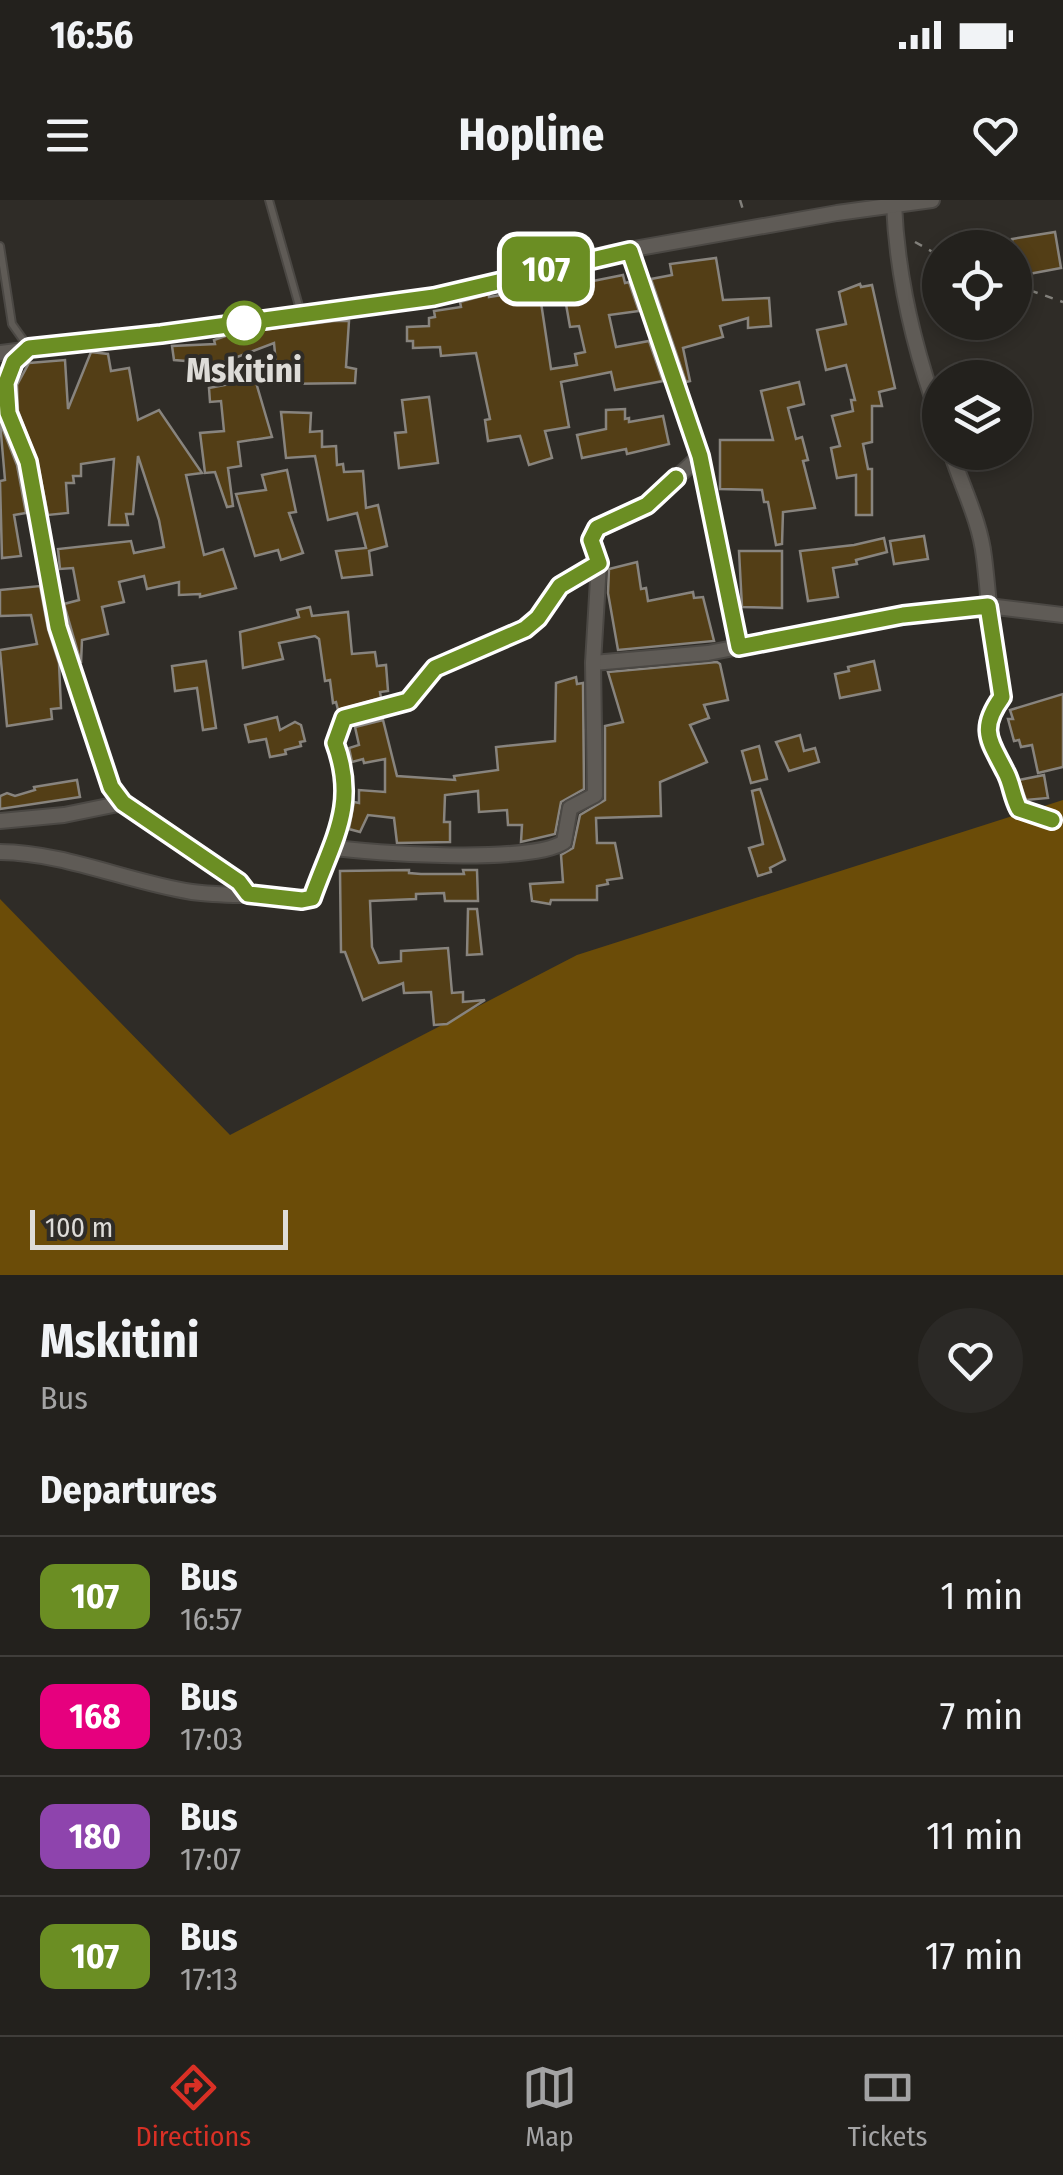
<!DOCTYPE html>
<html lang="en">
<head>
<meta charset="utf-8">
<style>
  body { margin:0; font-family:"Fira Sans Condensed",sans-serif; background:#2b2926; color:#f1f3f6; height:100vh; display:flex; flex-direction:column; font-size:38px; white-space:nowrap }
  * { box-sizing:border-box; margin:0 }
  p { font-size:32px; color:#a3a3a4 }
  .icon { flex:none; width:55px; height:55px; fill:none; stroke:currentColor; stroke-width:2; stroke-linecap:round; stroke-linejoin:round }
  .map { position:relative; height:1075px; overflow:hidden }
  .panel { display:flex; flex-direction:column; background:#23211d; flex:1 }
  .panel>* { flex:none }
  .badge { padding:0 20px; border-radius:15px; font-size:35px; line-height:65px }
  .fabs { position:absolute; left:922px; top:30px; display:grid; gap:20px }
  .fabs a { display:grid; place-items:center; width:110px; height:110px; border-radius:50%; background:#23211d; box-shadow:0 5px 15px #0003,0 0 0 2px #403e3b; font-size:50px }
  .scale { position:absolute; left:30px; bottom:25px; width:258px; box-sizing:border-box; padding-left:10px; border:5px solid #dedcd8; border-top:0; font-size:28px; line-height:35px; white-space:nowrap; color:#dedcd8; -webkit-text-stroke:8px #2f2c27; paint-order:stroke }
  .map>.badge { position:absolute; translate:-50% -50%; box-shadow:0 0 0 5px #fff }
  h2 { padding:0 40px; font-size:38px; line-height:90px }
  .round { display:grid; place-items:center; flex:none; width:105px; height:105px; border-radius:52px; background:#2b2926 }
  .head { display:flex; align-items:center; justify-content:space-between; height:170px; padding:0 40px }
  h1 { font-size:48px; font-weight:700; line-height:75px }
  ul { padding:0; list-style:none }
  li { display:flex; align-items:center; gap:30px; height:120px; padding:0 40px; border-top:2px solid #403e3b }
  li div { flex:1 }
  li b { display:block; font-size:38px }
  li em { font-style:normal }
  li .badge { min-width:110px; font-weight:700; text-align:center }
  .status { display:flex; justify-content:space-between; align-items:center; height:70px; padding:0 50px; background:#23211d; direction:ltr }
  .status svg { height:28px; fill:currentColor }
  header { display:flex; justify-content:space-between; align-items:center; height:130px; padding:0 40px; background:#23211d; font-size:45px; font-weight:700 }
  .menu { display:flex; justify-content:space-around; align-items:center; height:140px; border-top:2px solid #403e3b; background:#23211d; font-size:28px; color:#a3a3a4 }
  .menu a { display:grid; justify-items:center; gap:5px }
  .menu .current { color:#d93025 }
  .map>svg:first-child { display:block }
  .green { fill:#6b4c08 }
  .building { fill:#533e16; stroke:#88847e; stroke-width:2.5 }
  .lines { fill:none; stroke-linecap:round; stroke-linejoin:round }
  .lane-casing { stroke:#4b4844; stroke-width:10 }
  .street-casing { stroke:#4b4844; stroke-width:18 }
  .path { stroke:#82807b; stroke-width:2.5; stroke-dasharray:8 8; stroke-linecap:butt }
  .lane { stroke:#5f5b56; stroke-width:6 }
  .street { stroke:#5f5b56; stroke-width:14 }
  .line-casing { stroke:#fff; stroke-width:22 }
  .line { stroke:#6b8e23; stroke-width:15 }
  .stop-dot { fill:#fff; stroke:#6b8e23; stroke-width:5 }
  .labels { text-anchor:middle; stroke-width:8; stroke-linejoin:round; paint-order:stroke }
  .stop-label { font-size:35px; font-weight:bold; fill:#dedcd8; stroke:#2f2c27 }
</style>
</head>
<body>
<div class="status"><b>16:56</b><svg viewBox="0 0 49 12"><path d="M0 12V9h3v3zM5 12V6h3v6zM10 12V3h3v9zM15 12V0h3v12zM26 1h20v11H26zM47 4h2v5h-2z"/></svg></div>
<header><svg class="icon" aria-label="menu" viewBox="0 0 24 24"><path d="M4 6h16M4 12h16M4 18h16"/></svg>Hopline<svg class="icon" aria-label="heart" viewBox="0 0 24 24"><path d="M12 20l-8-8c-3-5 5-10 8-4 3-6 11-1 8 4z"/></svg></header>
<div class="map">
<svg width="1063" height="1075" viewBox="0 0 1063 1075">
  <rect width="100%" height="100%" fill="#2f2c27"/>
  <!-- green -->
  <polygon class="green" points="1063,600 1063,1075 0,1075 0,699 230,935 577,755"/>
  <!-- building -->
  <g class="building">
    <polygon points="1055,32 1061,68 1018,76 1012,39"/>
    <polygon points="716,58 723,100 769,98 771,126 748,128 748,118 720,126 723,137 683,148 690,181 686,182 651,79 672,75 670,64"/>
    <polygon points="623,75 625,83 629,82 639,111 609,115 616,147 649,141 663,181 615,190 611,172 561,182 569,227 545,231 552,258 529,265 520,236 488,241 485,220 490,219 476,153 441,156 440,147 413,148 413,141 407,141 407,127 429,126 429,118 435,117 434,111 461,107 460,102 489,94 489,97 539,89 551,169 577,165 575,154 585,152 579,126 570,127 563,87"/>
    <polygon points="860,84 861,87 872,85 895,188 879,192 882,206 872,206 872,242 863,244 868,269 872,269 872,315 856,315 856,275 837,278 831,248 840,246 832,216 853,211 851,200 855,200 846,165 826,170 817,130 846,124 839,92"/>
    <polygon points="334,121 349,121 346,167 356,169 355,183 278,184 274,143 187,176 186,161 174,160 172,146 215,144 214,140 231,134"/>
    <polygon points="91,152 108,154 111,171 129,168 138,220 159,210 202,273 186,275 204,355 223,349 236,388 200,397 200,394 179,395 179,382 147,389 144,376 119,382 124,402 102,407 108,434 82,440 81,463 64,404 79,400 73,368 60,369 58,349 131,341 134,353 164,347 159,320 138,256 133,314 126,314 128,325 109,325 114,259 81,264 81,276 73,276 74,283 66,283 68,313 48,315 37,260 18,211 17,185 29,163 65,160 68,209"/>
    <polygon points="255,179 272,237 238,242 241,266 228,268 233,306 227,307 215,272 205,273 200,233 224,231 221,201 210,202 209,188"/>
    <polygon points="799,182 804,204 788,208 796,239 802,237 808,260 803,261 815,308 783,312 782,344 776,345 768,302 764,302 762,290 720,289 720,240 773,240 761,191"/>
    <polygon points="429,197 438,263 399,268 395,233 406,232 402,200"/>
    <polygon points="625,209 625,219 629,218 629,222 663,216 669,244 627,254 626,249 582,258 577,235 606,229 606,210"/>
    <polygon points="281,212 311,213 310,232 322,231 322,247 336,246 337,265 343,264 344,272 363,271 366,308 378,305 387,346 369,351 372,375 342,378 336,351 366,348 357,313 328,320 315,256 286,258"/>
    <polygon points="0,222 17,265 26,313 14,315 21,356 2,358 0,281 5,280"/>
    <polygon points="287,270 296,312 289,313 303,353 281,360 278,350 255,356 236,294 266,290 262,275"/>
    <polygon points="924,336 928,359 894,364 890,341"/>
    <polygon points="884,338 887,352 856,360 857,364 833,368 838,397 808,401 800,351 854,345"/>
    <polygon points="739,351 782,351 782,408 742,407"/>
    <polygon points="637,362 641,389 646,388 648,401 693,392 694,398 703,397 714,441 618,450 608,393 609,369"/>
    <polygon points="40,386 48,429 59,463 61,508 51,509 52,519 7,526 0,450 37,444 31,415 0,416 0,390"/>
    <polygon points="310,407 312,416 348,412 352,454 375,452 377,466 386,465 388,491 380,492 381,498 338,510 336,502 333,503 330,480 325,481 319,439 315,436 279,443 283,459 243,468 240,432 299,417 297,410"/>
    <polygon points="206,461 216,528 203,530 197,488 175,491 172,466"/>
    <polygon points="874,461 880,490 840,498 835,474 849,471 848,467"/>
    <polygon points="717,462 720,464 728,500 704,505 709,518 690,525 707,562 660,582 661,616 596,618 597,643 615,643 622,678 607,680 608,684 597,686 597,700 551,700 550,704 532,701 530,684 563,682 561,655 573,648 580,615 605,600 605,526 623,522 608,472"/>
    <polygon points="576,477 577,484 583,483 584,589 561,602 555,634 521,642 522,625 508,625 507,610 479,612 478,591 445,595 444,622 450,622 450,642 397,643 394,618 368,615 360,632 349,629 354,602 359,603 359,590 385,592 385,559 364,563 363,559 352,562 349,548 359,545 355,527 383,520 397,576 455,580 454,576 498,570 496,547 555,541 556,483"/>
    <polygon points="1063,494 1063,567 1038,573 1032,545 1021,547 1019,540 1014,541 1008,519 1013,519 1010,510"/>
    <polygon points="277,517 280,530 295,522 301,525 305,541 300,542 301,546 285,550 286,554 270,557 266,539 249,542 245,525"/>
    <polygon points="800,535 804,551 815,548 819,562 789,571 776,542"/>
    <polygon points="759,546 767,579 751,583 742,551"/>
    <polygon points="1044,575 1048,598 1026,600 1019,580"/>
    <polygon points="77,580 80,597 0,609 0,596 7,593 15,596 35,590 34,587"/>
    <polygon points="760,589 785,660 770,668 771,672 758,676 749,648 763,644 752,591"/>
    <polygon points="409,670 409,673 421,674 464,674 463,670 477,670 478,701 445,701 444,693 416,694 416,699 370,701 372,747 379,763 401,761 401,751 448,748 452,793 463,792 463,802 485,800 447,824 434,825 431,792 404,793 403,783 363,800 345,752 341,752 340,671"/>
    <polygon points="468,709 477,709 482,754 467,755"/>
  </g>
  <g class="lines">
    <defs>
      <g id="lane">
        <polyline points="269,0 301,113"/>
        <polyline points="0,46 12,124 29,148"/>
      </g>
      <g id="street">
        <path d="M894 4C897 76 915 152 940 220"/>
        <polyline points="630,51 700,256 739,447"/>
        <polyline points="28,148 15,162 6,183 8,213 27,262 58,427 111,587 123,603 239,682 248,694"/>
        <polyline points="0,153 434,97 611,53 837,13 932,0"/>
        <path d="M951 252C962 287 980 321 984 357 990 404 991 451 1001 497L992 511 988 543 1008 576 1010 592 1019 609 1051 620"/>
        <polyline points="593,463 708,453 903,415 950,409 988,406 1063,415"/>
        <polyline points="0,621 64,615 123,603"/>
        <path d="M330 647C373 654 531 664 564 642L570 608 595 595 593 463 599 363 592 335 601 325 647 305 700 256"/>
        <path d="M0 652C67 653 127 682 192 692 229 697 266 693 302 700L312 697C333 639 358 605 335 543L345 518 403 504 435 467 525 429 538 418 560 386 599 363"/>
      </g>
    </defs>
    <!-- lane casing -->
    <use href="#lane" class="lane-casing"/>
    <!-- street casing -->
    <use href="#street" class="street-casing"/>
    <!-- path -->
    <g class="path">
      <polyline points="740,0 744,13"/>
      <polyline points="915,42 940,56"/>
      <polyline points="1015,85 1063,102"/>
    </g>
    <!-- lane -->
    <use href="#lane" class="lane"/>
    <!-- street -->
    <use href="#street" class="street"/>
  </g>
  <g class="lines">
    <defs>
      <path id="line" d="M676 278 647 305 597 328 591 340 599 363 560 386 538 418 525 429 435 468 408 501 344 518 335 543C358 605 333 639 312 698L302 700 248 694 239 682 123 603 111 587 58 427 28 262 8 213 6 183 14 162 29 148 161 134 434 97 630 51 700 256 739 447 903 415 988 406 1002 497C978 530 990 541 1005 571 1012 583 1012 596 1019 609L1052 620"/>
    </defs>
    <!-- line casing -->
    <use href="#line" class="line-casing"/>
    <!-- line -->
    <use href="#line" class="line"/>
  </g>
  <!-- markers -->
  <circle class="stop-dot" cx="244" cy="123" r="20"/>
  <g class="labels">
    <!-- stop labels -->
    <g class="stop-label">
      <text x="244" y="182">Mskitini</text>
    </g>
  </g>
</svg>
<div class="fabs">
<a><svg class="icon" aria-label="locate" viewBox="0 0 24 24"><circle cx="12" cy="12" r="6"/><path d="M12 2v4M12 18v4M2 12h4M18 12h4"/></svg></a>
<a><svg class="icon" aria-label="layers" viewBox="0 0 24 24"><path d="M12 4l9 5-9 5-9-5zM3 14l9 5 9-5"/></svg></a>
</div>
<div class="scale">100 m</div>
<b class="badge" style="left:546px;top:69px;background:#6b8e23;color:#fff">107</b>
</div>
<section class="panel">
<div class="head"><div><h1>Mskitini</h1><p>Bus</p></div><a class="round"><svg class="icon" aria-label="heart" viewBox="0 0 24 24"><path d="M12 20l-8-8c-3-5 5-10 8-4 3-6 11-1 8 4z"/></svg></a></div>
<h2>Departures</h2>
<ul>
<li><span class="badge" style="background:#6b8e23;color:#fff">107</span><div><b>Bus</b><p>16:57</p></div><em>1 min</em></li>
<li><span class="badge" style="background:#e6007e;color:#fff">168</span><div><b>Bus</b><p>17:03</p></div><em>7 min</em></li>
<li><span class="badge" style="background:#8e44ad;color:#fff">180</span><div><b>Bus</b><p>17:07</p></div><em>11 min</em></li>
<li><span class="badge" style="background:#6b8e23;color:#fff">107</span><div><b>Bus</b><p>17:13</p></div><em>17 min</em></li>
</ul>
</section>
<nav class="menu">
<a class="current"><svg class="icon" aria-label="directions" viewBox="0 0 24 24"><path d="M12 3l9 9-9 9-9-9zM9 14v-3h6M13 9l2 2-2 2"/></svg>Directions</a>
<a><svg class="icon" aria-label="map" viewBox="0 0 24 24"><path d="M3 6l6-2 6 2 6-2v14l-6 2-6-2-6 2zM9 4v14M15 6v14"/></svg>Map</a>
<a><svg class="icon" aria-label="tickets" viewBox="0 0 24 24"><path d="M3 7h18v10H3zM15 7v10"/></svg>Tickets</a>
</nav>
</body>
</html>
